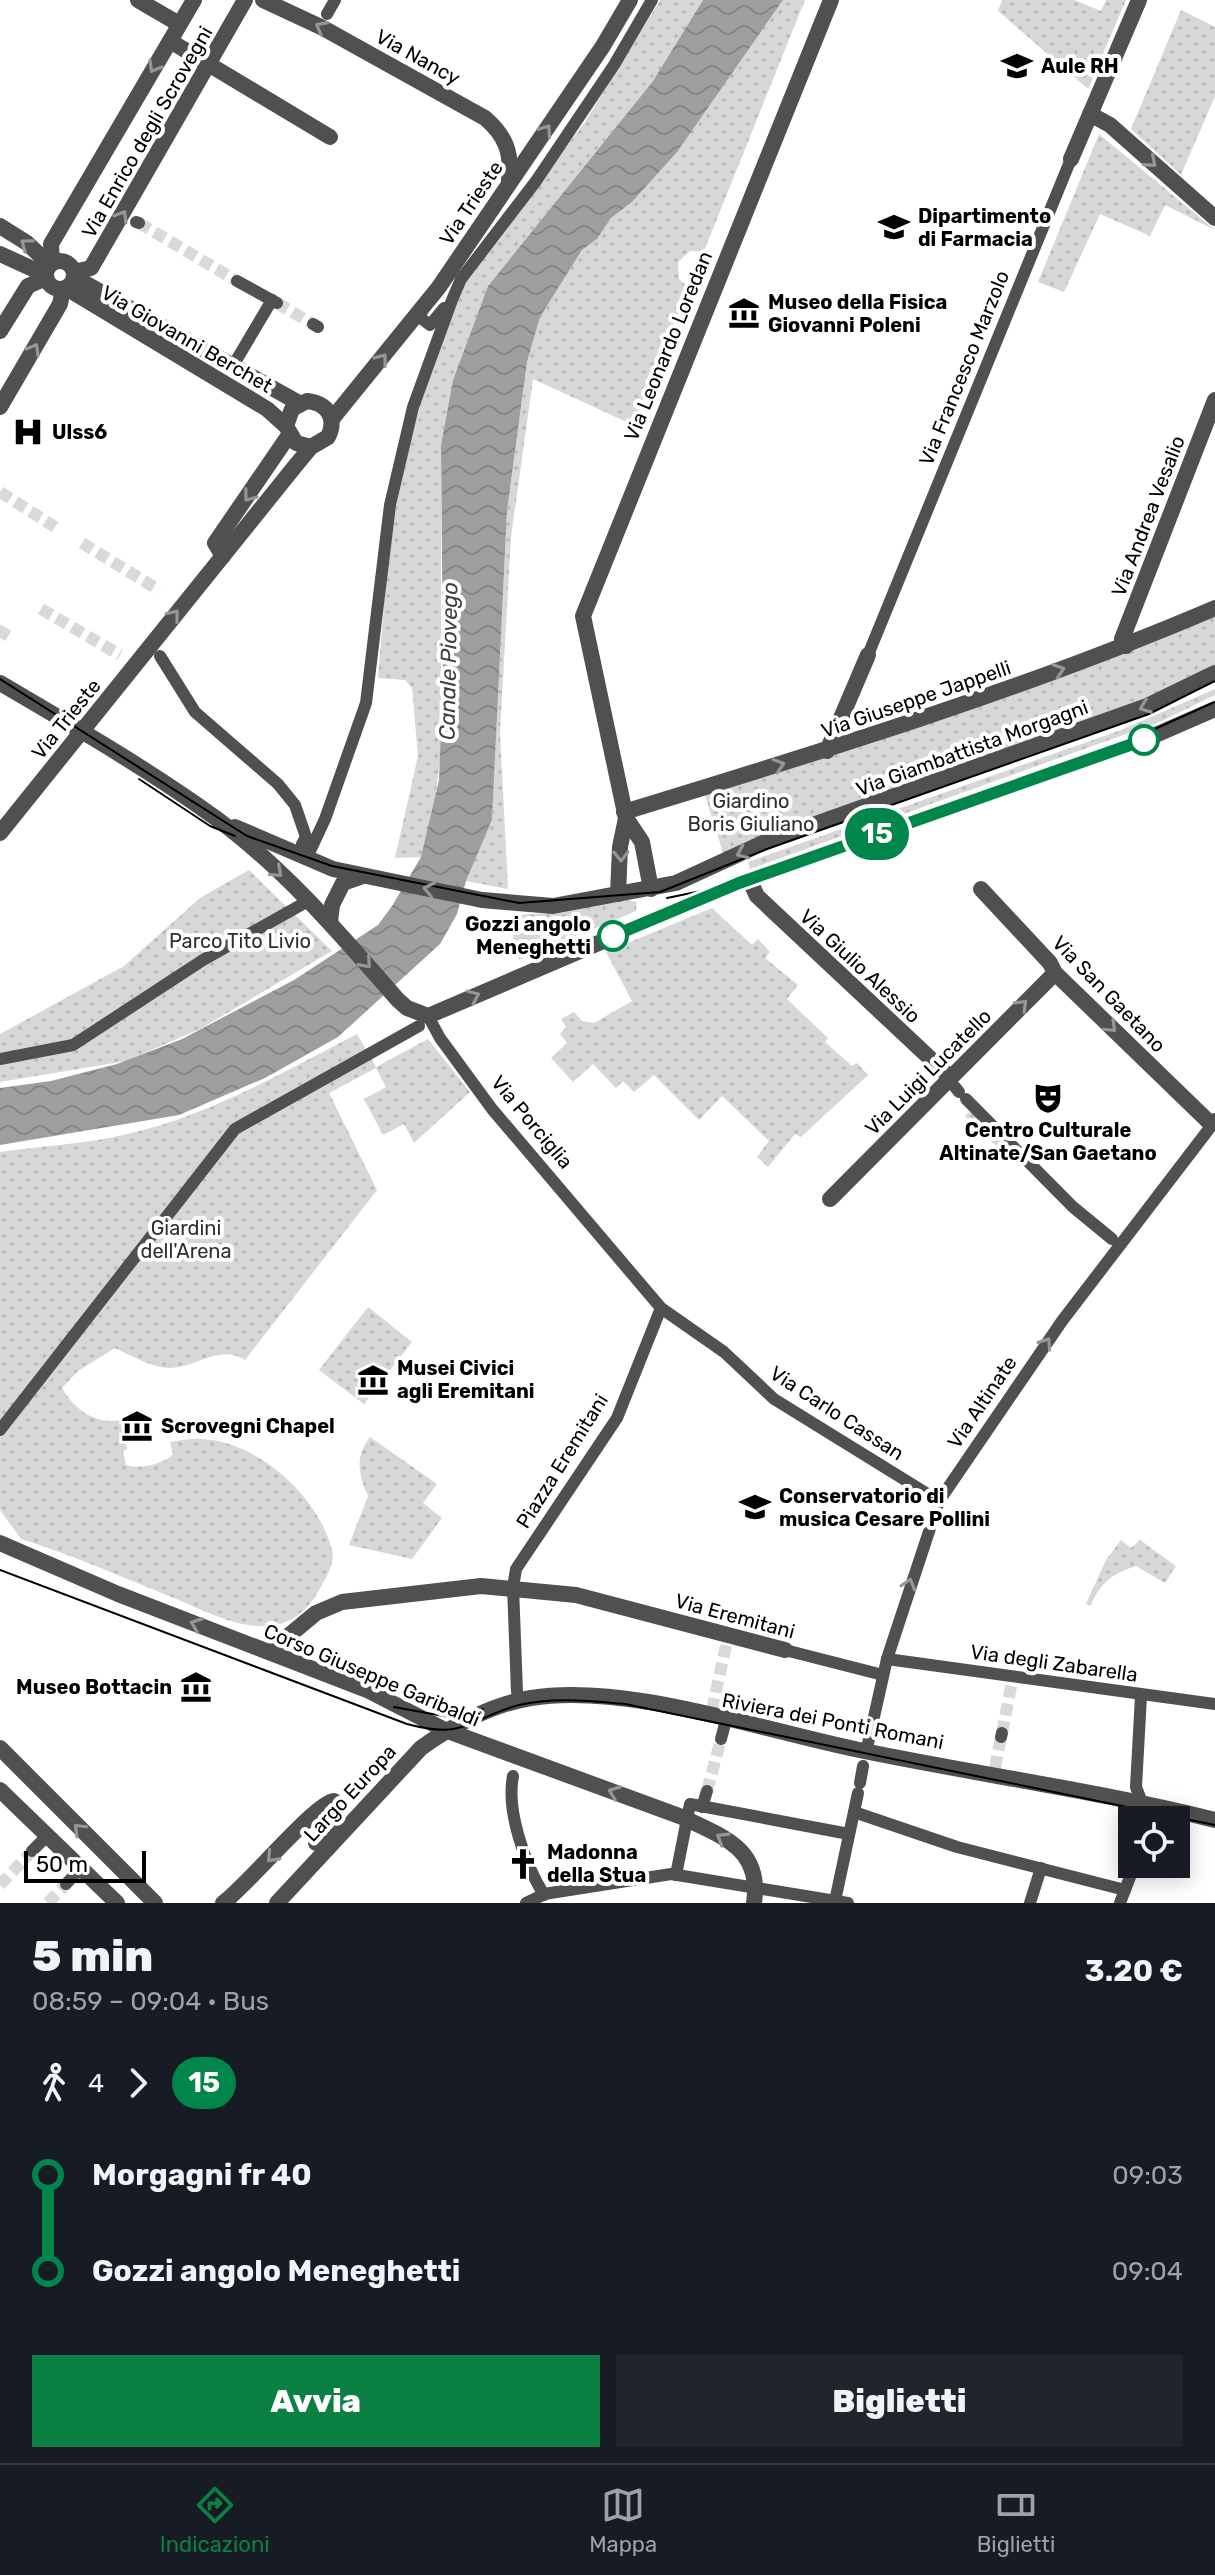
<!DOCTYPE html>
<html lang="it">
<head>
<meta charset="utf-8">
<style>
  body { margin:0; font-family:Rubik,sans-serif; background:#20242c; color:#f1f3f6; height:100vh; display:flex; flex-direction:column; font-size:30px; white-space:nowrap }
  * { box-sizing:border-box; margin:0 }
  p { font-size:26px; color:#9ea1a6 }
  .icon { flex:none; width:44px; height:44px; fill:none; stroke:currentColor; stroke-width:2; stroke-linecap:round; stroke-linejoin:round }
  .map { position:relative; height:1903px; overflow:hidden }
  .panel { display:flex; flex-direction:column; background:#171b24; flex:1 }
  .panel>* { flex:none }
  .badge { padding:0 16px; border-radius:26px; font-size:28px; line-height:52px }
  .buttons { position:absolute; left:1118px; top:1806px; display:grid; gap:16px }
  .buttons a { display:grid; place-items:center; width:72px; height:72px; border-radius:0px; background:#171b24; box-shadow:0 4px 20px #0003; font-size:40px }
  .scale { position:absolute; left:24px; bottom:20px; width:122px; box-sizing:border-box; padding-left:8px; border:4px solid #000; border-top:0; font-size:22px; line-height:28px; white-space:nowrap; color:#000; -webkit-text-stroke:6px #fff; paint-order:stroke }
  .map>.badge { position:absolute; translate:-50% -50%; box-shadow:0 0 0 4px #fff }
  .legs { display:flex; align-items:center; gap:12px; height:88px; padding:0 32px; font-size:26px }
  .legs p { margin-inline-start:auto }
  .headline { display:flex; align-items:center; justify-content:space-between; height:136px; padding:0 32px }
  h1 { font-size:44px; font-weight:800; line-height:60px }
  .primary-button { display:flex; gap:16px; margin-top:auto; padding:16px 32px }
  .primary-button a { flex:1; height:92px; border-radius:0px; background:#0b8043; color:#fff; font-size:32px; font-weight:800; line-height:92px; text-align:center }
  .primary-button a+a { background:#20242c; color:#f1f3f6 }
  ul { padding:0 32px; list-style:none }
  li { display:flex; align-items:center; gap:28px; height:96px; font-size:30px }
  li i { display:grid; place-items:center; width:12px; height:100%; margin:0 10px; background:currentColor }
  li i::after { content:''; width:20px; height:20px; margin:-10px; border:6px solid; border-radius:50%; background:#171b24 }
  li p { margin-inline-start:auto }
  li:first-child i { background:linear-gradient(#0000 50%,currentColor 0) }
  li:last-child i { background:linear-gradient(currentColor 50%,#0000 0) }
  .dock { display:flex; justify-content:space-around; align-items:center; height:112px; border-top:2px solid #363941; background:#171b24; font-size:22px; color:#9ea1a6 }
  .dock a { display:grid; justify-items:center; gap:4px }
  .dock .on { color:#0b8043 }
  .map>svg:first-child { display:block }
  .green { fill:url(#green-dots) }
  .water { fill:url(#water-waves) }
  .lines { fill:none; stroke-linecap:round; stroke-linejoin:round }
  .pedestrian-tunnel { stroke:#d9d9d9; stroke-width:12; stroke-dasharray:12 6; stroke-linecap:butt }
  .pedestrian { stroke:#505050; stroke-width:12 }
  .minor { stroke:#505050; stroke-width:16 }
  .tertiary { stroke:#505050; stroke-width:16 }
  .tram { stroke:#000; stroke-width:2 }
  .oneway { stroke:#969696 }
  .line-1-casing { stroke:#fff; stroke-width:18 }
  .line-1 { stroke:#00854a; stroke-width:12 }
  .stop-1-dot { fill:#fff; stroke:#00854a; stroke-width:4 }
  .labels { text-anchor:middle; stroke-width:8; stroke-linejoin:round; paint-order:stroke }
  .street-label { font-size:20px; fill:#000; stroke:#fff }
  .poi-label { font-size:20px; font-weight:bold; fill:#000; stroke:#fff; text-anchor:start }
  .park-label { font-size:20px; fill:#2e2e2e; stroke:#fff }
  .stop-label { font-size:20px; font-weight:bold; fill:#000; stroke:#fff; text-anchor:end }
  .water-label { font-size:22px; font-style:italic; fill:#3f3f3f; stroke:#fff }
</style>
</head>
<body>
<div class="map">
<svg width="1215" height="1903" viewBox="0 0 1215 1903">
  <defs>
    <pattern id="green-dots" width="8" height="8" patternUnits="userSpaceOnUse" patternTransform="scale(2)"><rect width="8" height="8" fill="#d7d7d7"/><path d="M2 2h.1M6 6h.1" fill="none" stroke="#b7b7b7" stroke-width="1.8" stroke-linecap="round"/></pattern>
    <pattern id="water-waves" width="16" height="10" patternUnits="userSpaceOnUse" patternTransform="scale(2)"><rect width="16" height="10" fill="#9e9e9e"/><path d="M0 5q4-4 8 0t8 0" fill="none" stroke="#868686"/></pattern>
  </defs>
  <rect width="100%" height="100%" fill="#fff"/>
  <!-- green -->
  <g class="green">
    <polygon points="660,0 703,0 653,81 488,286 453,380 441,445 441,753 434,808 421,857 395,858 418,756 412,688 405,680 378,678 390,533 418,408 464,281 585,122"/>
    <polygon points="783,0 805,0 704,251 690,251 678,262 679,279 689,288 633,425 533,379 511,537 500,733 508,889 466,881 492,820 507,511 527,362 540,317 582,250 597,239 611,218 632,202 677,151"/>
    <polygon points="1002,0 1074,0 1101,11 1106,0 1126,0 1088,89 998,11"/>
    <polygon points="1181,10 1215,27 1215,96 1181,175 1131,129"/>
    <polygon points="1099,134 1215,230 1165,205 1150,236 1100,214 1064,292 1038,282"/>
    <polygon points="1215,614 1215,669 1141,703 892,788 724,856 705,795 873,743"/>
    <polygon points="1215,689 1215,695 1162,721 750,869 748,862 1121,730"/>
    <polygon points="249,870 332,951 200,1029 126,1061 0,1082 0,1034 124,966 200,898"/>
    <polygon points="626,900 637,902 636,911 519,960 513,938 516,915 551,913"/>
    <polygon points="712,908 752,945 758,939 770,952 765,958 798,985 787,999 828,1038 825,1042 852,1066 857,1063 868,1075 801,1137 795,1134 768,1167 757,1157 769,1141 722,1096 699,1120 654,1075 634,1092 623,1081 616,1088 593,1064 573,1082 551,1058 567,1043 560,1034 566,1027 561,1019 574,1012 582,1021 594,1023 632,1001 606,952"/>
    <path d="M357 1034 376 1067 428 1039 470 1092 414 1143 404 1124 383 1135 364 1099 386 1087 376 1068 329 1093 377 1190 245 1360C219 1344 198 1367 171 1368 152 1368 132 1356 115 1348L78 1371 62 1388C74 1409 95 1425 120 1420L127 1449 123 1451 126 1465C139 1470 164 1464 173 1454L170 1442C180 1441 190 1438 200 1439 257 1440 319 1497 332 1550 336 1564 323 1583 316 1595 306 1612 289 1625 267 1626 234 1628 199 1608 169 1596 120 1576 72 1555 21 1539L0 1510V1152C42 1146 86 1144 127 1134 208 1116 284 1072 357 1034Z"/>
    <polygon points="972,1110 1021,1158 1015,1164 965,1116"/>
    <polygon points="368,1307 412,1342 364,1404 319,1370"/>
    <path d="M370 1437 437 1484 423 1503 442 1518 412 1559 349 1545 368 1496C358 1474 355 1456 370 1437Z"/>
    <path d="M1121 1540 1131 1548 1140 1540 1176 1566 1165 1583 1136 1566C1111 1574 1102 1582 1090 1606L1086 1604 1106 1560Z"/>
  </g>
  <!-- water -->
  <polygon class="water" points="703,0 783,0 677,152 632,202 611,218 597,239 582,250 540,317 527,362 507,511 492,820 466,881 457,914 440,944 338,1037 265,1078 179,1115 0,1145 0,1088 51,1081 117,1064 182,1039 294,980 378,925 392,906 421,857 439,780 443,677 441,445 453,380 488,286 653,81"/>
  <g class="lines">
    <!-- pedestrian-tunnel -->
    <g class="pedestrian-tunnel">
      <polyline points="139,223 237,281"/>
      <polyline points="277,303 313,324"/>
      <polyline points="0,492 55,527"/>
      <polyline points="82,543 159,590"/>
      <polyline points="41,609 120,655"/>
      <polyline points="0,638 7,626"/>
      <polyline points="712,1710 727,1641"/>
      <polyline points="1002,1733 1012,1681"/>
      <polyline points="995,1768 1001,1737"/>
      <polyline points="707,1791 721,1739"/>
      <polyline points="0,1885 32,1851"/>
      <polyline points="48,1903 66,1884"/>
    </g>
    <!-- pedestrian -->
    <g class="pedestrian">
      <polyline points="327,14 335,0"/>
      <polyline points="136,222 139,223"/>
      <polyline points="237,281 277,303"/>
      <polyline points="417,315 430,325 444,308"/>
      <polyline points="313,324 318,327"/>
      <polyline points="237,359 272,300"/>
      <polyline points="868,655 1071,159"/>
      <polyline points="160,656 195,712 278,784 295,805 306,837 302,844"/>
      <polyline points="311,849 325,819 366,703 390,505 413,407 452,300 461,279 536,181 614,65 652,0"/>
      <polyline points="428,1016 440,1038 492,1109 661,1308 724,1352 774,1399 939,1501"/>
      <polyline points="0,1059 73,1045 203,960 308,901"/>
      <polyline points="955,1087 959,1092"/>
      <polyline points="966,1099 1073,1207 1112,1239"/>
      <polyline points="0,1430 235,1129 419,1026"/>
      <polyline points="785,1650 883,1675"/>
      <polyline points="887,1659 1215,1704"/>
      <polyline points="517,1692 513,1587 516,1569 617,1418 661,1308"/>
      <polyline points="1141,1696 1136,1787 1144,1808 1145,1820"/>
      <polyline points="1001,1737 1002,1733"/>
      <polyline points="721,1739 726,1720"/>
      <polyline points="867,1748 887,1659 939,1501 1062,1321 1212,1125"/>
      <path d="M513 1776C506 1811 525 1864 544 1895"/>
      <polyline points="860,1783 863,1766"/>
      <polyline points="702,1807 707,1791"/>
      <polyline points="854,1812 957,1847 1125,1890"/>
      <polyline points="32,1851 48,1835"/>
      <polyline points="676,1875 690,1804 849,1834"/>
      <polyline points="66,1884 81,1868"/>
      <polyline points="544,1894 671,1874 848,1903"/>
      <polyline points="835,1901 858,1793"/>
      <polyline points="526,1903 545,1894"/>
      <polyline points="1030,1903 1041,1868"/>
      <polyline points="1120,1903 1135,1864"/>
    </g>
    <!-- minor -->
    <g class="minor">
      <polyline points="138,0 179,24"/>
      <path d="M263 0 323 28 485 118C506 136 512 153 509 180"/>
      <polyline points="170,41 330,137"/>
      <polyline points="1090,114 1110,125 1215,218"/>
      <polyline points="1071,159 1139,0"/>
      <polyline points="0,226 27,243 50,265"/>
      <polyline points="0,254 46,275"/>
      <circle cx="60" cy="275" r="14"/>
      <polyline points="52,263 51,244 194,0"/>
      <polyline points="74,272 91,268 245,0"/>
      <polyline points="74,277 299,403"/>
      <polyline points="66,288 267,409 286,426"/>
      <polyline points="0,331 28,286 46,278"/>
      <polyline points="0,407 60,304 63,289"/>
      <polyline points="332,419 439,287 603,46 630,0"/>
      <polyline points="223,556 215,543 289,435"/>
      <polyline points="1126,646 1122,639 1215,400"/>
      <path d="M82 731 296 465 311 447 328 437C337 419 328 403 307 401L292 409 286 426 296 443 311 447"/>
      <polyline points="827,751 868,655"/>
      <path d="M624 812C824 751 1023 690 1215 608"/>
      <polyline points="749,879 757,896 950,1077"/>
      <polyline points="651,889 642,842 626,818 583,616 831,0"/>
      <polyline points="981,889 1050,963 1055,973 1210,1123 1215,1121"/>
      <polyline points="618,894 620,847 626,818"/>
      <polyline points="830,1199 1055,973"/>
      <path d="M0 1543 118 1594 367 1690 445 1730 682 1817C724 1837 762 1849 754 1903"/>
      <polyline points="269,1652 316,1613 342,1602 481,1586 576,1595 785,1650"/>
      <polyline points="0,1748 155,1903"/>
      <polyline points="0,1790 117,1903"/>
      <path d="M223 1903C246 1887 316 1802 334 1801L337 1816 316 1843"/>
      <path d="M277 1903 421 1748C451 1726 493 1704 531 1698 627 1682 767 1732 864 1751 981 1775 1099 1791 1215 1820"/>
    </g>
    <!-- tertiary -->
    <g class="tertiary">
      <path d="M0 683C73 726 148 769 217 819 286 870 342 936 398 1000L407 1008 428 1016 739 883 1144 740 1215 709"/>
      <polyline points="235,827 333,869 482,900 553,906 676,883 765,842 1147,706 1215,673"/>
      <polyline points="0,833 82,731"/>
      <polyline points="330,922 332,905 343,883 363,876"/>
    </g>
    <!-- tram -->
    <g class="tram">
      <polyline points="0,679 247,836 332,866 519,903 660,892 767,849 1149,714 1215,681"/>
      <polyline points="139,779 210,826 235,836"/>
      <polyline points="667,898 706,890 1137,737 1215,702"/>
      <path d="M0 1570 407 1724C467 1740 467 1719 519 1705 553 1697 590 1701 625 1704L1215 1825"/>
      <polyline points="394,1707 449,1717 483,1709"/>
    </g>
  </g>
  <!-- one-way arrows -->
  <defs><path id="oneway-chevron" d="M-2-3.5L2.5 0L-2 3.5" fill="none" stroke-width="1.6" stroke-linecap="round" stroke-linejoin="round" transform="scale(2)"/></defs>
  <g class="oneway">
    <use href="#oneway-chevron" transform="translate(321 27) rotate(-152)"/>
    <use href="#oneway-chevron" transform="translate(154 67) rotate(120)"/>
    <use href="#oneway-chevron" transform="translate(546 130) rotate(-55)"/>
    <use href="#oneway-chevron" transform="translate(1151 162) rotate(41)"/>
    <use href="#oneway-chevron" transform="translate(122 216) rotate(-59)"/>
    <use href="#oneway-chevron" transform="translate(26 244) rotate(-143)"/>
    <use href="#oneway-chevron" transform="translate(34 349) rotate(-60)"/>
    <use href="#oneway-chevron" transform="translate(382 359) rotate(-52)"/>
    <use href="#oneway-chevron" transform="translate(249 496) rotate(127)"/>
    <use href="#oneway-chevron" transform="translate(174 615) rotate(-51)"/>
    <use href="#oneway-chevron" transform="translate(1059 670) rotate(-19)"/>
    <use href="#oneway-chevron" transform="translate(1145 707) rotate(159)"/>
    <use href="#oneway-chevron" transform="translate(779 765) rotate(-17)"/>
    <use href="#oneway-chevron" transform="translate(742 853) rotate(156)"/>
    <use href="#oneway-chevron" transform="translate(621 856) rotate(89)"/>
    <use href="#oneway-chevron" transform="translate(277 872) rotate(42)"/>
    <use href="#oneway-chevron" transform="translate(429 889) rotate(-168)"/>
    <use href="#oneway-chevron" transform="translate(366 963) rotate(49)"/>
    <use href="#oneway-chevron" transform="translate(474 996) rotate(-24)"/>
    <use href="#oneway-chevron" transform="translate(1022 1005) rotate(-45)"/>
    <use href="#oneway-chevron" transform="translate(1111 1027) rotate(44)"/>
    <use href="#oneway-chevron" transform="translate(1046 1343) rotate(-56)"/>
    <use href="#oneway-chevron" transform="translate(909 1584) rotate(-73)"/>
    <use href="#oneway-chevron" transform="translate(196 1624) rotate(-159)"/>
    <use href="#oneway-chevron" transform="translate(614 1792) rotate(-159)"/>
    <use href="#oneway-chevron" transform="translate(79 1829) rotate(-136)"/>
    <use href="#oneway-chevron" transform="translate(722 1838) rotate(-149)"/>
    <use href="#oneway-chevron" transform="translate(272 1857) rotate(133)"/>
  </g>
  <g class="lines">
    <defs>
      <polyline id="line-1" points="613,936 739,883 1144,740"/>
    </defs>
    <!-- line-1 casing -->
    <use href="#line-1" class="line-1-casing"/>
    <!-- line-1 -->
    <use href="#line-1" class="line-1"/>
  </g>
  <!-- icons -->
  <defs>
    <symbol id="university-bare" viewBox="-9 -9 18 18"><path d="M0-5L7-2L0 1L-7-2ZM-4 1L0 2.5L4 1V4Q0 6-4 4Z" fill="#000" stroke="#fff" stroke-width="2.5" paint-order="stroke"/></symbol>
    <symbol id="museum-bare" viewBox="-9 -9 18 18"><path d="M0-6L6-3V-2H-6V-3ZM-5-1h2V3h-2ZM-1-1h2V3h-2ZM3-1h2V3H3ZM-6 4H6V6H-6Z" fill="#000" stroke="#fff" stroke-width="2.5" paint-order="stroke"/></symbol>
    <symbol id="hospital-bare" viewBox="-9 -9 18 18"><path d="M-5-5h3v3.5h4V-5h3V5h-3V1.5h-4V5h-3Z" fill="#000" stroke="#fff" stroke-width="2.5" paint-order="stroke"/></symbol>
    <symbol id="theatre-bare" viewBox="-9 -9 18 18"><path d="M-5-5.5Q0-4 5-5.5V0Q5 5 0 6Q-5 5-5 0ZM-3.3-2.5H-1v1.5H-3.3ZM1-2.5H3.3v1.5H1ZM-2.8 1Q0 5.5 2.8 1Z" fill="#000" stroke="#fff" stroke-width="2.5" paint-order="stroke"/></symbol>
    <symbol id="church-bare" viewBox="-9 -9 18 18"><path d="M-1.2-6h2.4v3.5h3.3v2.4h-3.3V6h-2.4V-.1h-3.3v-2.4h3.3Z" fill="#000" stroke="#fff" stroke-width="2.5" paint-order="stroke"/></symbol>
  </defs>
  <g fill-rule="evenodd">
    <use href="#university-bare" x="995" y="44" width="44" height="44"/>
    <use href="#university-bare" x="872" y="205" width="44" height="44"/>
    <use href="#museum-bare" x="722" y="291" width="44" height="44"/>
    <use href="#hospital-bare" x="6" y="410" width="44" height="44"/>
    <use href="#theatre-bare" x="1026" y="1076" width="44" height="44"/>
    <use href="#museum-bare" x="351" y="1358" width="44" height="44"/>
    <use href="#museum-bare" x="115" y="1404" width="44" height="44"/>
    <use href="#university-bare" x="733" y="1485" width="44" height="44"/>
    <use href="#museum-bare" x="174" y="1665" width="44" height="44"/>
    <use href="#church-bare" x="501" y="1842" width="44" height="44"/>
  </g>
  <!-- markers -->
  <g class="stop-1-dot">
    <circle cx="1144" cy="740" r="14"/>
    <circle cx="613" cy="936" r="14"/>
  </g>
  <g class="labels">
    <!-- street labels -->
    <g class="street-label">
      <text transform="translate(418 57) rotate(29)" y="7">Via Nancy</text>
      <text transform="translate(147 132) rotate(-60)" y="7">Via Enrico degli Scrovegni</text>
      <text transform="translate(471 203) rotate(-56)" y="7">Via Trieste</text>
      <text transform="translate(187 339) rotate(30)" y="7">Via Giovanni Berchet</text>
      <text transform="translate(668 346) rotate(-68)" y="7">Via Leonardo Loredan</text>
      <text transform="translate(964 368) rotate(-68)" y="7">Via Francesco Marzolo</text>
      <text transform="translate(1148 516) rotate(-69)" y="7">Via Andrea Vesalio</text>
      <text transform="translate(916 699) rotate(-19)" y="7">Via Giuseppe Jappelli</text>
      <text transform="translate(66 719) rotate(-51)" y="7">Via Trieste</text>
      <text transform="translate(972 748) rotate(-20)" y="7">Via Giambattista Morgagni</text>
      <text transform="translate(860 966) rotate(43)" y="7">Via Giulio Alessio</text>
      <text transform="translate(1109 994) rotate(46)" y="7">Via San Gaetano</text>
      <text transform="translate(928 1072) rotate(-45)" y="7">Via Luigi Lucatello</text>
      <text transform="translate(532 1122) rotate(50)" y="7">Via Porciglia</text>
      <text transform="translate(982 1402) rotate(-56)" y="7">Via Altinate</text>
      <text transform="translate(837 1413) rotate(33)" y="7">Via Carlo Cassan</text>
      <text transform="translate(562 1461) rotate(-58)" y="7">Piazza Eremitani</text>
      <text transform="translate(735 1616) rotate(15)" y="7">Via Eremitani</text>
      <text transform="translate(1054 1663) rotate(8)" y="7">Via degli Zabarella</text>
      <text transform="translate(372 1675) rotate(23)" y="7">Corso Giuseppe Garibaldi</text>
      <text transform="translate(833 1721) rotate(11)" y="7">Riviera dei Ponti Romani</text>
      <text transform="translate(350 1793) rotate(-47)" y="7">Largo Europa</text>
    </g>
    <!-- poi labels -->
    <g class="poi-label">
      <text x="1041" y="73">Aule RH</text>
      <text x="918" y="223">Dipartimento<tspan x="918" dy="23">di Farmacia</tspan></text>
      <text x="768" y="309">Museo della Fisica<tspan x="768" dy="23">Giovanni Poleni</tspan></text>
      <text x="52" y="439">Ulss6</text>
      <text x="1048" y="1137" text-anchor="middle">Centro Culturale<tspan x="1048" dy="23">Altinate/San Gaetano</tspan></text>
      <text x="397" y="1375">Musei Civici<tspan x="397" dy="23">agli Eremitani</tspan></text>
      <text x="161" y="1433">Scrovegni Chapel</text>
      <text x="779" y="1503">Conservatorio di<tspan x="779" dy="23">musica Cesare Pollini</tspan></text>
      <text x="172" y="1694" text-anchor="end">Museo Bottacin</text>
      <text x="547" y="1859">Madonna<tspan x="547" dy="23">della Stua</tspan></text>
    </g>
    <!-- park labels -->
    <g class="park-label">
      <text x="751" y="808">Giardino<tspan x="751" dy="23">Boris Giuliano</tspan></text>
      <text x="240" y="948">Parco Tito Livio</text>
      <text x="186" y="1235">Giardini<tspan x="186" dy="23">dell'Arena</tspan></text>
    </g>
    <!-- stop labels -->
    <g class="stop-label">
      <text x="591" y="931">Gozzi angolo<tspan x="591" dy="23">Meneghetti</tspan></text>
    </g>
    <!-- water labels -->
    <g class="water-label">
      <text transform="translate(448 661) rotate(-89)" y="8">Canale Piovego</text>
    </g>
  </g>
</svg>
<div class="buttons">
<a><svg class="icon" aria-label="locate" viewBox="0 0 24 24"><circle cx="12" cy="12" r="6"/><path d="M12 2v4M12 18v4M2 12h4M18 12h4"/></svg></a>
</div>
<div class="scale">50 m</div>
<b class="badge" style="left:877px;top:834px;background:#00854a;color:#fff">15</b>
</div>
<section class="panel">
<div class="headline"><div><h1>5 min</h1><p>08:59 – 09:04 · Bus</p></div><b>3.20 €</b></div>
<div class="legs"><svg class="icon" aria-label="walk" viewBox="0 0 24 24"><circle cx="13" cy="4" r="2"/><path d="M13 8l-2 6 4 7M11 14l-3 7M7 12l3-4h3l4 4"/></svg>4<svg class="icon" aria-label="forward" viewBox="0 0 24 24"><path d="M9 5l7 7-7 7"/></svg><b class="badge" style="background:#00854a;color:#fff">15</b></div>
<ul>
<li><i style="color:#00854a"></i><b>Morgagni fr 40</b><p>09:03</p></li>
<li><i style="color:#00854a"></i><b>Gozzi angolo Meneghetti</b><p>09:04</p></li>
</ul>
<div class="primary-button"><a>Avvia</a><a>Biglietti</a></div>
</section>
<nav class="dock">
<a class="on"><svg class="icon" aria-label="directions" viewBox="0 0 24 24"><path d="M12 3l9 9-9 9-9-9zM9 14v-3h6M13 9l2 2-2 2"/></svg>Indicazioni</a>
<a><svg class="icon" aria-label="map" viewBox="0 0 24 24"><path d="M3 6l6-2 6 2 6-2v14l-6 2-6-2-6 2zM9 4v14M15 6v14"/></svg>Mappa</a>
<a><svg class="icon" aria-label="tickets" viewBox="0 0 24 24"><path d="M3 7h18v10H3zM15 7v10"/></svg>Biglietti</a>
</nav>
</body>
</html>
